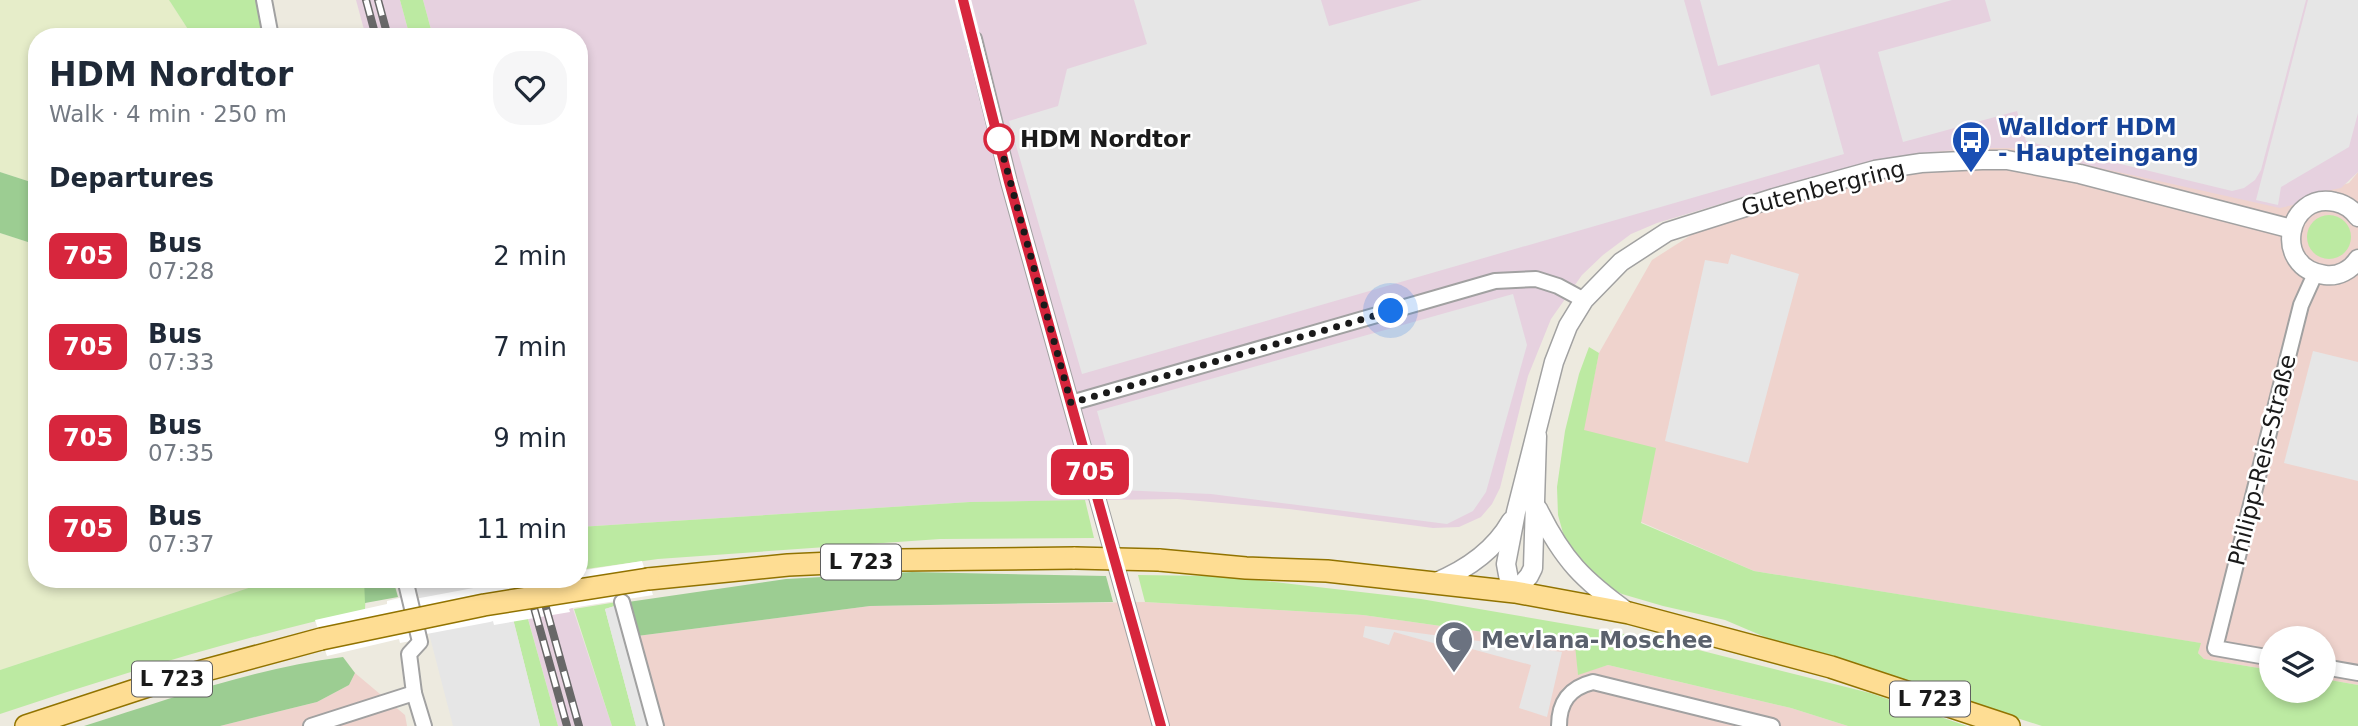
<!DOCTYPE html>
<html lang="en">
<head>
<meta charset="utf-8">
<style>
  body { margin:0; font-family:"DejaVu Sans",sans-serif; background:#f6f6f7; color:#1f2937; height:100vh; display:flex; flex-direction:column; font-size:26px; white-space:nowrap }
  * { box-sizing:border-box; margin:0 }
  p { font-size:23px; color:#747a83 }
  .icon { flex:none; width:38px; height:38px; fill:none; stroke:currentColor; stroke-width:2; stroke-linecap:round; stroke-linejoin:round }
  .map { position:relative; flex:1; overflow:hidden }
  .sheet { position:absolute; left:28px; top:28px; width:560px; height:560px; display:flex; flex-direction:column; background:#fff; border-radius:28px; box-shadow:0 4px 10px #0003 }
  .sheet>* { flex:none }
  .badge { padding:0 14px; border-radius:10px; font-size:24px; line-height:46px }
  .controls { position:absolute; left:2259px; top:626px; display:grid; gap:14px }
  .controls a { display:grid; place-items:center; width:77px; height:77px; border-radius:50%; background:#fff; box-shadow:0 4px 10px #0003; font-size:35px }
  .you { position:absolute; width:35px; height:35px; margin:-18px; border:5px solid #fff; border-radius:50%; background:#1a73e8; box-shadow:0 0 0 10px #1a73e833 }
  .map>.badge { position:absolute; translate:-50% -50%; box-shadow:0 0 0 4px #fff }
  h2 { padding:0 21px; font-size:26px; line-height:63px }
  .round { display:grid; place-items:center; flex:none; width:74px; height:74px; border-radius:28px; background:#f6f6f7 }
  .headline { display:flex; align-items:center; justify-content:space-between; height:119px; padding:0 21px }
  h1 { font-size:33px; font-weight:600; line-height:52px }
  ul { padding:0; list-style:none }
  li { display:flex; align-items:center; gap:21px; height:91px; padding:0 21px }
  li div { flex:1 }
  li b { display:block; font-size:26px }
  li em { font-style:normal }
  li .badge { min-width:77px; font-weight:700; text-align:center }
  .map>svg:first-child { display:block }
  .commercial { fill:#efd3cd }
  .industrial { fill:#e6d1df }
  .farmland { fill:#e6edc9 }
  .grass { fill:#bceaa2 }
  .forest { fill:#9ccd92 }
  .parking { fill:#e6e6e6 }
  .pier { fill:#fff }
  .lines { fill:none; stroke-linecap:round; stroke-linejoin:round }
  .minor-casing { stroke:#a1a1a1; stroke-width:18 }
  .tertiary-casing { stroke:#a1a1a1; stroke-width:21 }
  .primary-casing { stroke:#917300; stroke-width:24 }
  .minor { stroke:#fff; stroke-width:14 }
  .tertiary { stroke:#fff; stroke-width:18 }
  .primary { stroke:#fedd93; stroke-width:21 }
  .rail-casing { stroke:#686868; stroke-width:8 }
  .rail { stroke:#fff; stroke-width:5; stroke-dasharray:16; stroke-linecap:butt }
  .primary-bridge-casing { stroke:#917300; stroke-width:24; stroke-linecap:butt }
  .primary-bridge { stroke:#fedd93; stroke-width:21 }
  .line-casing { stroke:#fff; stroke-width:16 }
  .line { stroke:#d7263d; stroke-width:10 }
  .walk { stroke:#1a1a1a; stroke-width:7; stroke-dasharray:0 12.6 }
  .stop-dot { fill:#fff; stroke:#d7263d; stroke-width:3.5 }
  .labels { text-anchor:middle; stroke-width:5; stroke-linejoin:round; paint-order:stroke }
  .shield { fill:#fff; stroke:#5f5f5f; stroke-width:2 }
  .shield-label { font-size:21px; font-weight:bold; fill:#1a1a1a }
  .transit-label { font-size:23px; font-weight:bold; fill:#164399; stroke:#fff; text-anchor:start }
  .stop-label { font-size:23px; font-weight:bold; fill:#1a1a1a; stroke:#fff; text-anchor:start }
  .street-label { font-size:23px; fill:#1a1a1a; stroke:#fff }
  .worship-label { font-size:23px; font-weight:bold; fill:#5b616d; stroke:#fff; text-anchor:start }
</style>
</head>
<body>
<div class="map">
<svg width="2358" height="726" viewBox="0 0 2358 726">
  <rect width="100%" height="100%" fill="#edeadf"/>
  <!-- commercial -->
  <g class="commercial">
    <polygon points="1975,148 2011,148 2303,200 2315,193 2349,183 2358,172 2358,685 2324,679 2324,639 2272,639 2271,670 2204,659 2198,653 2200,643 1754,571 1641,522 1583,430 1599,353 1652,260 1757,193 1873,163 1923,153"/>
    <polygon points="1145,602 1363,615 1576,645 1578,674 1608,665 1791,708 1848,726 662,726 637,636 870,606"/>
    <polygon points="355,673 405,715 407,726 220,726 317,702 349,685"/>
  </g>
  <!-- industrial -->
  <g class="industrial">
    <polygon points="356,0 400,0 410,37 366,37"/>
    <polygon points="423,0 2358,0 2358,172 2341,188 2315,193 2293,205 2280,208 2011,148 1975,148 1923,153 1873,163 1757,193 1657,223 1631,234 1603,255 1582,275 1551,319 1528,376 1500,488 1492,504 1481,517 1459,527 1433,528 1289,509 1177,499 970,502 579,527 579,37 433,37"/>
    <polygon points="517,579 563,579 612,726 558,726"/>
  </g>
  <!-- farmland -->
  <g class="farmland">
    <polygon points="0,0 169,0 193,37 37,37 37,184 0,172"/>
    <polygon points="0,233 37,245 37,579 276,579 0,670"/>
  </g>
  <!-- grass -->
  <g class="grass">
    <polygon points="169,0 265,0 270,37 193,37"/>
    <polygon points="400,0 423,0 433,37 410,37"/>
    <circle cx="2329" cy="237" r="22"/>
    <polygon points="1589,347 1599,353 1584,430 1656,448 1641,523 1754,571 2201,643 2198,653 2204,659 2271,670 2272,691 2324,691 2324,679 2358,685 2358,726 2042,726 1772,640 1725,620 1663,606 1622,594 1601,583 1574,555 1563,533 1558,515 1557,487 1565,431 1579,374"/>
    <polygon points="1085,500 1094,538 940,539 658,559 579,570 579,527 970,502"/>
    <polygon points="1138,575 1210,576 1248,579 1421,599 1659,640 1870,693 1967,726 1848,726 1791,708 1608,665 1578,675 1575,645 1363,615 1145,602"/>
    <path d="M276 579H364L366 586 365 610C241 637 121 674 0 714V670Z"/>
    <polygon points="617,602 618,605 605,609 636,726 612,726 574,609"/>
    <polygon points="526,612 558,726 540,726 512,615"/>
  </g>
  <!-- forest -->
  <g class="forest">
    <polygon points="0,172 37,184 37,245 0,233"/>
    <polygon points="912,572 1106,576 1113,602 870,606 637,636 628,602 786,579"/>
    <polygon points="364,579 393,579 398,597 365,603"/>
    <path d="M343 657 355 673 349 685 317 702 220 726H84C169 699 255 668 343 657Z"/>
  </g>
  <!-- parking -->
  <g class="parking">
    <polygon points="1134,0 1321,0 1329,26 1422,0 1684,0 1711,96 1819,64 1844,154 1082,374 1009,121 1058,106 1067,69 1147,44"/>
    <polygon points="1700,0 1952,0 1718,66"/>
    <polygon points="1985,0 2306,0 2261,170 2255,180 2244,188 2232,191 2026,141 2017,111 1903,142 1878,52 1991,21"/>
    <polygon points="2308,0 2358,0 2358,113 2349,147 2281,187 2278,205 2256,200"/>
    <polygon points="1731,254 1799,274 1748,463 1665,441 1705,260 1728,264"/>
    <polygon points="1513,294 1527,345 1486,492 1473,511 1447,524 1211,494 1119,490 1097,411"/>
    <polygon points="2313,351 2358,362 2358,481 2284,463"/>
    <polygon points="395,579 503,579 540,726 453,726 419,595 400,598"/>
    <polygon points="618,605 650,726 636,726 605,609"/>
    <polygon points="1365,626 1562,652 1547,717 1519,708 1531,665 1446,642 1444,646 1394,632 1389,645 1363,637"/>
  </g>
  <!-- pier -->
  <polygon class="pier" points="642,561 653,595 572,608 569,609 570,612 494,625 493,621 490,622 416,636 416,640 400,643 399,639 327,656 315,620 387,604 387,601 403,597 404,601 484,586 484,582 501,579 579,579 579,571"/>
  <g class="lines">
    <defs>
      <g id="minor">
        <polyline points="264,0 271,37"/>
        <polyline points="974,39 1009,182 1161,726"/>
        <polyline points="1071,403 1495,281 1536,279 1558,286 1584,300"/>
        <polyline points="405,579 420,642 409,654 414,693 424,726"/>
        <polyline points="622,602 656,726"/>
        <polyline points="2272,658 2215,648 2301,305 2315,274"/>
        <polyline points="2324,667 2358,673"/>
        <polyline points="311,726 414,693"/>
        <path d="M1559 726C1559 702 1569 688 1593 682L1772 726"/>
      </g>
      <g id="tertiary">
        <path d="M2358 217C2352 209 2345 204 2335 202 2287 191 2271 268 2325 275 2338 277 2351 270 2358 259"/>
        <polyline points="1537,436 1533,568 1529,576 1515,592 1509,580 1506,564 1516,512 1554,362 1568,326 1584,300 1621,262 1667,232 1774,198 1875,170 1921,163 1982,160 2007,160 2080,174 2292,229"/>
        <path d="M1538 509C1563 560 1583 580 1629 613"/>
        <path d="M1434 583C1466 570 1494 551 1511 521"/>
      </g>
      <g id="primary">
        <polyline points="1159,560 1246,568 1327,571 1515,592 1629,613 1831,667 2009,726"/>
        <polyline points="648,579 788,565 898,560 1075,558"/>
        <polyline points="26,726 154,684 321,639"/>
      </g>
    </defs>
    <!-- minor casing -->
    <use href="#minor" class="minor-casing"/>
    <!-- tertiary casing -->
    <use href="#tertiary" class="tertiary-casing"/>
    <!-- primary casing -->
    <use href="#primary" class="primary-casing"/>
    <!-- minor -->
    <use href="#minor" class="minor"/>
    <!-- tertiary -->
    <use href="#tertiary" class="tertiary"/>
    <!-- primary -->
    <use href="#primary" class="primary"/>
    <defs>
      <g id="rail">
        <polyline points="366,0 376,37"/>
        <polyline points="378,0 388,37"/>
        <polyline points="526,579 567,726"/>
        <polyline points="538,579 579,726"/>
      </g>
    </defs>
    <!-- rail casing -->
    <use href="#rail" class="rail-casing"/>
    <!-- rail -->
    <use href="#rail" class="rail"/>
    <defs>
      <g id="primary-bridge">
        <polyline points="1075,558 1159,560"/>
        <polyline points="321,639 484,605 648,579"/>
      </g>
    </defs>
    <!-- primary-bridge casing -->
    <use href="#primary-bridge" class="primary-bridge-casing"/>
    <!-- primary-bridge -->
    <use href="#primary-bridge" class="primary-bridge"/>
  </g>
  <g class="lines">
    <defs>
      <polyline id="line" points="963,0 1009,182 1161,726"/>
    </defs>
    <!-- line casing -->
    <use href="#line" class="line-casing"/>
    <!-- line -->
    <use href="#line" class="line"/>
    <!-- walk -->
    <polyline class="walk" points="999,139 998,137 1071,403 1391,311"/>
  </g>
  <!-- icons -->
  <defs>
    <symbol id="bus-pin" viewBox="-11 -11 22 30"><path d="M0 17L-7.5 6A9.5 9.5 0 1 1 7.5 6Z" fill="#1a4fb4" stroke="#fff"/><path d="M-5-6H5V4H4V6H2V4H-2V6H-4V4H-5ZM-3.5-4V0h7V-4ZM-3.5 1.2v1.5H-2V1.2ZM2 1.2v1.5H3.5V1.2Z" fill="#fff"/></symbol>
    <symbol id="mosque-pin" viewBox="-11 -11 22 30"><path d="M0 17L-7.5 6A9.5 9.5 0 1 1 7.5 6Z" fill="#6b7280" stroke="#fff"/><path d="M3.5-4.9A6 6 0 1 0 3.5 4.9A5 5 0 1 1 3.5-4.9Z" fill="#fff"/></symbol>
  </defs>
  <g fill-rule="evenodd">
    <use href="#bus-pin" x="1949" y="118" width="44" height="60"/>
    <use href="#mosque-pin" x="1432" y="618" width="44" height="60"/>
  </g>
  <!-- markers -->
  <circle class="stop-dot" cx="999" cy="139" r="14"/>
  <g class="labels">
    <!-- shield labels -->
    <g class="shield">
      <rect x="821" y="544.5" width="80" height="35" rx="5"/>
      <rect x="132" y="661.5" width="80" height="35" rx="5"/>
      <rect x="1890" y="681.5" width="80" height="35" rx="5"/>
    </g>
    <g class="shield-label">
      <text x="861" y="569">L 723</text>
      <text x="172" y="686">L 723</text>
      <text x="1930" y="706">L 723</text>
    </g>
    <!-- transit labels -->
    <g class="transit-label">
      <text x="1998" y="135">Walldorf HDM<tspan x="1998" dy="26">- Haupteingang</tspan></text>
    </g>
    <!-- stop labels -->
    <g class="stop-label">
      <text x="1020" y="147">HDM Nordtor</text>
    </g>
    <!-- street labels -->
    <g class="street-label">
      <text transform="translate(1823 188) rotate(-14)" y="8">Gutenbergring</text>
      <text transform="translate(2262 460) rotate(-76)" y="8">Philipp-Reis-Straße</text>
    </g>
    <!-- worship labels -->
    <g class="worship-label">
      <text x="1481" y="648">Mevlana-Moschee</text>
    </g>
  </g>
</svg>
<div class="controls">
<a><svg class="icon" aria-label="layers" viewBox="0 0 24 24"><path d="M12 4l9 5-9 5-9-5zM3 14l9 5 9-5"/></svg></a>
</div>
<div class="you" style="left:1391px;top:311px"></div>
<b class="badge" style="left:1090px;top:472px;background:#d7263d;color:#fff">705</b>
<section class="sheet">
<div class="headline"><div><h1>HDM Nordtor</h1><p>Walk · 4 min · 250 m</p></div><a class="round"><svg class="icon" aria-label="heart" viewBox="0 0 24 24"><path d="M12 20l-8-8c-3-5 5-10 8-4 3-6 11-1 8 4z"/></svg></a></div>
<h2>Departures</h2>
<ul>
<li><span class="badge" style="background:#d7263d;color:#fff">705</span><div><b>Bus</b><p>07:28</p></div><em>2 min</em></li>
<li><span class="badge" style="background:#d7263d;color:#fff">705</span><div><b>Bus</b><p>07:33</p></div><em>7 min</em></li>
<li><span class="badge" style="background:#d7263d;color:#fff">705</span><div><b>Bus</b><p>07:35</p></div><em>9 min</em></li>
<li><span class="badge" style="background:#d7263d;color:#fff">705</span><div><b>Bus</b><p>07:37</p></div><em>11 min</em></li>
</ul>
</section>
</div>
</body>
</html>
